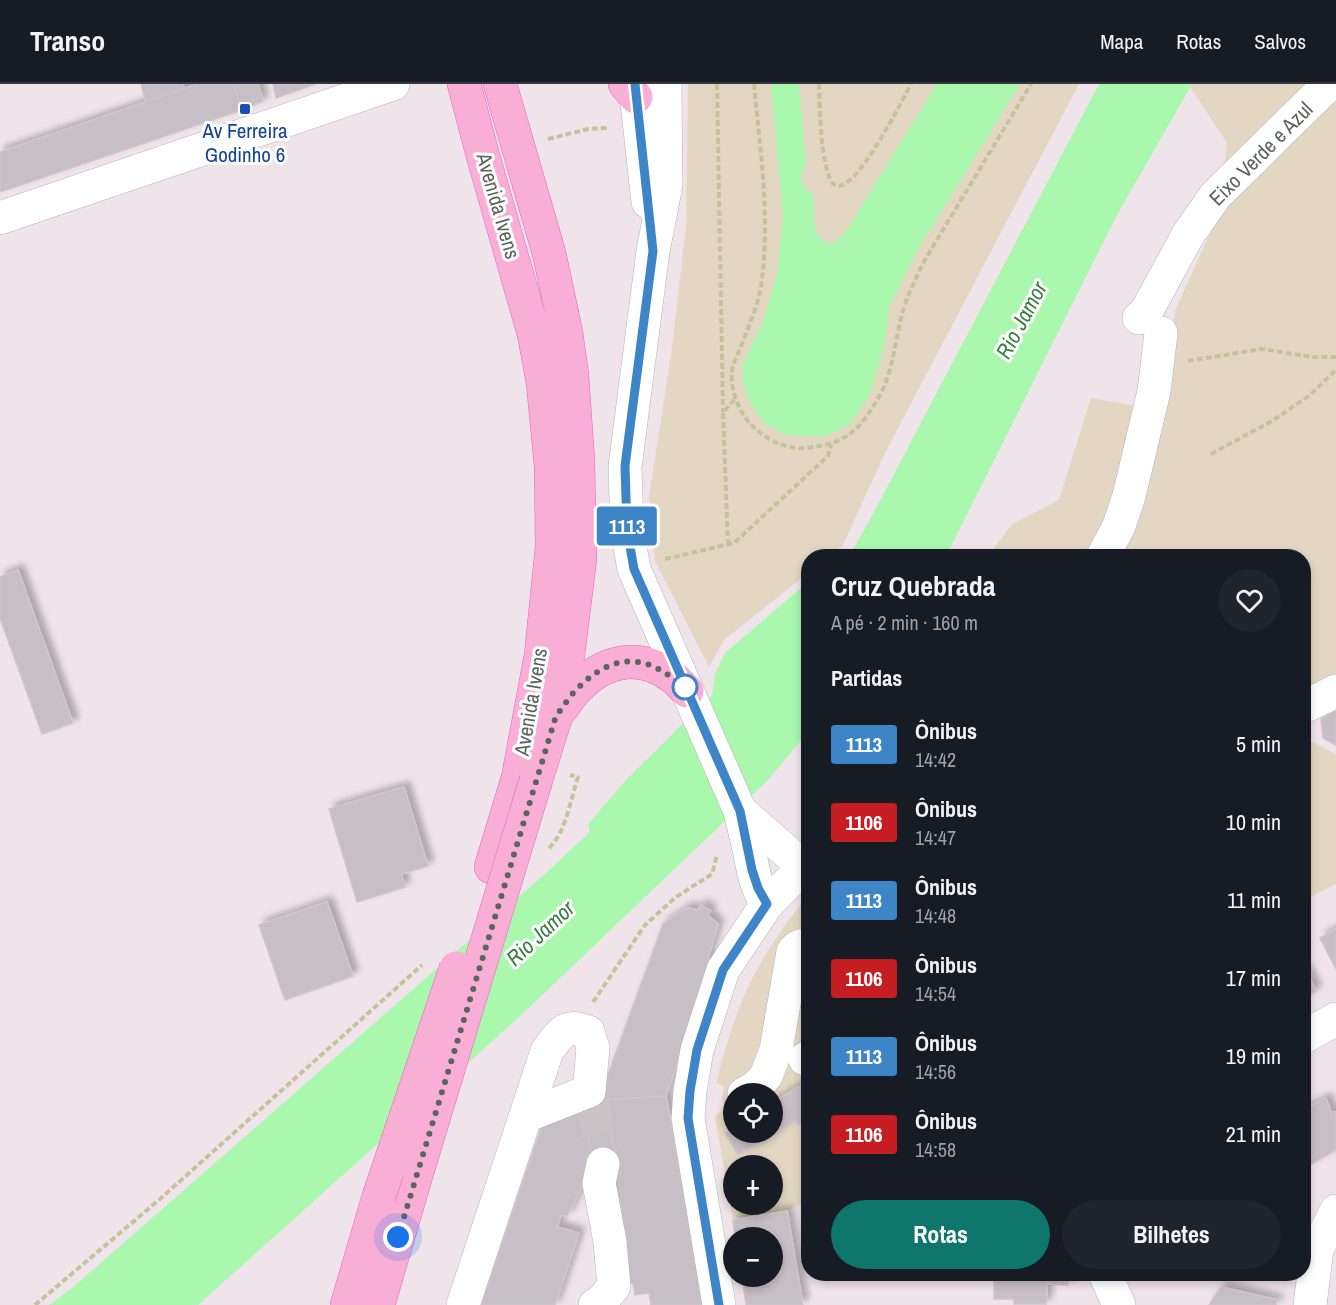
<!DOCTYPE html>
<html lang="pt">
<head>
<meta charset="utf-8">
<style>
  body { margin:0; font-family:"Archivo Narrow",sans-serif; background:#20242c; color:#f1f3f6; height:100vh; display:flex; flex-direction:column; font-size:22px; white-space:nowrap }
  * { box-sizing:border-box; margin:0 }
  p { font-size:20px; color:#9ea1a6 }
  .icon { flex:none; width:33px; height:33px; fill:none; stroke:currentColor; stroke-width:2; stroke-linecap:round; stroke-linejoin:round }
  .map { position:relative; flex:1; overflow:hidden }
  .drawer { position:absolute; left:801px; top:465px; width:510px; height:732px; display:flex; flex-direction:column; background:#171b24; border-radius:24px; box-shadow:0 3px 9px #0003 }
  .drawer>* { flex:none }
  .badge { padding:0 12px; border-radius:4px; font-size:21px; line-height:39px }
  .buttons { position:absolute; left:723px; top:999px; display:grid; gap:12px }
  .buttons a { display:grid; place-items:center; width:60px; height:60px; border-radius:50%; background:#171b24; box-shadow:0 3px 9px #0003; font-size:30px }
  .you { position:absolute; width:30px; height:30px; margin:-15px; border:4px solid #fff; border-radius:50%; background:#1a73e8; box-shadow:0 0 0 9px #1a73e833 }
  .map>.badge { position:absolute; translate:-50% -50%; box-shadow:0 0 0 3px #fff }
  h2 { padding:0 30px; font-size:22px; line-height:54px }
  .round { display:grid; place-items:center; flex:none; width:63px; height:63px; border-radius:32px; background:#20242c }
  .head { display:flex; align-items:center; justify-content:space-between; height:102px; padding:0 30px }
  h1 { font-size:28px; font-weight:700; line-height:45px }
  .primary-button { display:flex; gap:12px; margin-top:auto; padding:12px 30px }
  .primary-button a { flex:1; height:69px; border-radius:36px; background:#0f766e; color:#fff; font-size:24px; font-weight:700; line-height:69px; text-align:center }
  .primary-button a+a { background:#20242c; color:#f1f3f6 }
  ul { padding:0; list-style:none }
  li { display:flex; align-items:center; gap:18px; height:78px; padding:0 30px }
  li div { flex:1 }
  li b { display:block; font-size:22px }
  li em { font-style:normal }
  li .badge { min-width:66px; font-weight:700; text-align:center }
  header { display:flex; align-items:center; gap:36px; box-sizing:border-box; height:84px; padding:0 30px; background:#171b24; border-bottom:2px solid #363941 }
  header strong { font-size:28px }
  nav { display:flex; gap:33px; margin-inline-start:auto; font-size:21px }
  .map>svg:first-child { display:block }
  .green { fill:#e3d7c3; fill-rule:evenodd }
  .water { fill:#a9f8ae }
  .building { fill:#c6bfc5; stroke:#d2c3cd; stroke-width:1.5; filter:url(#shadow) }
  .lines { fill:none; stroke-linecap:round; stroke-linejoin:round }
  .minor-tunnel { stroke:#cac4c7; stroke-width:33; stroke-dasharray:33 16; stroke-linecap:butt }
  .minor-casing { stroke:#b0b6b1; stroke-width:34 }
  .major-casing { stroke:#e664ba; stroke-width:34 }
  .path { stroke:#c6c29e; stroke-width:4; stroke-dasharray:6 3; stroke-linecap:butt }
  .minor { stroke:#fff; stroke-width:33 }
  .major { stroke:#f9aed6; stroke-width:33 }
  .major-bridge-casing { stroke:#e664ba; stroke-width:34; stroke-linecap:butt }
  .major-bridge { stroke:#f9aed6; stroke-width:33 }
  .line-casing { stroke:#fff; stroke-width:14 }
  .line { stroke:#3d85c6; stroke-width:9 }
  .walk { stroke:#5c645e; stroke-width:6; stroke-dasharray:0 10.8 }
  .transit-dot { fill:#1a4fb4; stroke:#fff; stroke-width:2 }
  .stop-dot { fill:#fff; stroke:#3d85c6; stroke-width:3 }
  .labels { text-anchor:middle; stroke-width:6; stroke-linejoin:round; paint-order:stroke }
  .transit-label { font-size:21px; fill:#164399; stroke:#fff }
  .street-label { font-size:21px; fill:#5c645e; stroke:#fff }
  .water-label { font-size:22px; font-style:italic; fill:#397f42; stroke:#fff }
</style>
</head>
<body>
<header>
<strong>Transo</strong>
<nav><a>Mapa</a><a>Rotas</a><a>Salvos</a></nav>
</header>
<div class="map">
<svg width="1336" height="1221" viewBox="0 0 1336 1221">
  <defs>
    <filter id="shadow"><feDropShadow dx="5.5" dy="-5.5" stdDeviation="3" flood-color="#0004"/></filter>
  </defs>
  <rect width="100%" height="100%" fill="#eee4ea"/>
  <!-- green -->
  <g class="green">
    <polygon points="688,0 1079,0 885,369 843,461 829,472 808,472 808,489 724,556 709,583 655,477 649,413 671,271 686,143"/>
    <polygon points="1192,0 1336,0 1336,591 1304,605 1304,472 988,472 1012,440 1059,416 1091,314 1160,326 1175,227 1219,129 1227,59 1190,3"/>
    <polygon points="1304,647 1310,657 1336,670 1336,800 1304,816"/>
    <path d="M808 812V1116L787 1127 733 1136 715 1032 724 1025 722 1013 724 1002 716 999C725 964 736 926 753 893 768 864 787 837 808 812ZM734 1010H772V1048H734ZM734 1082H772V1120H734Z"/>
  </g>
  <!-- water -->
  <g class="water">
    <path d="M771 0H799L806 80C798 96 800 99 813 111L815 146 821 156 833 160 844 150 937 0H1020L917 167 890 221 883 268 870 310 849 341 823 353 786 351 764 339 749 317 742 297 743 279 762 240 777 190 783 133Z"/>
    <polygon points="1099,0 1192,0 1117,131 946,472 841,472 854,464 873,430"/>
    <polygon points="808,498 808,648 767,697 518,934 198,1221 49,1221 71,1205 546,789 590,748 588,740 627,695 712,611 715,590 725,569"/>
  </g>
  <!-- building -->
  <g class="building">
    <polygon points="141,0 183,0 184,5 146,18"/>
    <polygon points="198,0 233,0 242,26 0,108 0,68"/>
    <polygon points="233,0 258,0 263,17 242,26"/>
    <polygon points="273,0 315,0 276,14"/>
    <polygon points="18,486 73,639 42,650 0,534 0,493"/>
    <polygon points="1336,626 1336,661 1323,654 1321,635"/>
    <polygon points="404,703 428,782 401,790 405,803 357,818 329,725"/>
    <polygon points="327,818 353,892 285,916 259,841"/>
    <polygon points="701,821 711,827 707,831 718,840 708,874 712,877 666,1012 606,1016 602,1007 663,840 687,824 698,826"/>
    <polygon points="1336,845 1336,885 1320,854"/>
    <polygon points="1304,883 1316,907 1304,914"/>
    <polygon points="808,997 808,1035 799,1041 796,1036 738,1071 725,1049 734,1043 734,1048 772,1048 772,1019"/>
    <polygon points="666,1012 705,1221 651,1221 649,1209 635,1211 633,1199 627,1200 608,1079 616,1078 606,1016"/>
    <polygon points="1326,1014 1331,1028 1336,1028 1336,1066 1308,1082 1304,1076 1304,1026"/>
    <polygon points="606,1016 616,1078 593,1081 583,1020"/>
    <polygon points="583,1020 593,1081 567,1132 561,1131 557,1143 579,1149 555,1221 481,1221 546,1029"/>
    <polygon points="787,1127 803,1221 746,1221 742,1192 772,1192 772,1154 735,1154 733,1136"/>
    <polygon points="994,1190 1068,1190 1068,1201 1047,1200 1046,1220 1014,1220 1014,1215 994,1215"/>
    <polygon points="1148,1190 1183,1190 1183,1191 1149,1194"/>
    <polygon points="1221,1203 1277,1216 1276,1221 1209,1221"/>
  </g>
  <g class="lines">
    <!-- minor-tunnel -->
    <polyline class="minor-tunnel" points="593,1019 603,1080"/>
    <defs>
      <g id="minor">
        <polyline points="635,0 648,118"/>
        <path d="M665 0 666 101 653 167 625 383 627 446 634 485 740 727C743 740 746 752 749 765 753 785 755 802 767 820"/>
        <polyline points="0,134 393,0"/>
        <polyline points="1139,234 1146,228 1188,151 1215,112 1329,0"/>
        <polyline points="1103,472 1119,442 1129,412 1154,307 1161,249"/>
        <polyline points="1304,623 1336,607"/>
        <polyline points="740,727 804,783"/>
        <polyline points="1304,953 1336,935"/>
        <polyline points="805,975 808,973"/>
        <path d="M744 1010 756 1003 766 992 776 966 793 868C797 862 802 860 808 863"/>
        <polyline points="1105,1190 1119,1221"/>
        <path d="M463 1221 547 967C561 950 564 938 588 948L593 964 589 1007 526 1032"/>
        <polyline points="595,1221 601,1218 614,1202 610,1158 599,1099 603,1080"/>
        <polyline points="719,1221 688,1034 690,1007 697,966 723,886 767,820 808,779"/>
        <polyline points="1310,1221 1317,1165 1336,1127"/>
      </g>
      <g id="major">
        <polyline points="464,0 483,72 534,250 543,299 551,382 552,463 541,571 518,694 491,783"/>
        <polyline points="500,0 549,169 566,248 572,291 578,377 580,475 568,571 556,632 536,696"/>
        <polyline points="625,0 636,13"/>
        <path d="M557 630C563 623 568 615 574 608 602 576 639 567 674 594 679 598 683 603 687 607"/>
        <polyline points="347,1221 379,1112"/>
        <polyline points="378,1221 418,1085"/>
      </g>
    </defs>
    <!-- minor casing -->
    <use href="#minor" class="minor-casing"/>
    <!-- major casing -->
    <use href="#major" class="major-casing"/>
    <!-- path -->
    <g class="path">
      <polyline points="717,0 723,328"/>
      <path d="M754 0C760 64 770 130 762 195 760 217 750 238 742 260 737 273 730 282 732 298 735 327 755 352 783 361 790 363 798 365 806 364 839 360 854 353 872 324 877 317 882 308 885 300 894 278 896 253 902 230 907 212 915 196 923 179L1031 0"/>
      <path d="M819 0C820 25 820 81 833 100 835 101 836 102 838 102 859 103 901 18 911 0"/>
      <polyline points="548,55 588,45 608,44"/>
      <polyline points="1188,277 1262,265 1313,273 1336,273"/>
      <polyline points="1211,370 1272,337 1310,311 1336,286"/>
      <polyline points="728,461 723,328 735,315"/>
      <polyline points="665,475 734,459 828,372 831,360"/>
      <path d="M549 764C566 748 571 714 578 693L570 691"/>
      <polyline points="593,918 645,841 676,813 712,790 717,771"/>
      <polyline points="35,1221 160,1115 422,881"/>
    </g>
    <!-- minor -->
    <use href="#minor" class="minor"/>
    <!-- major -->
    <use href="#major" class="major"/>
    <defs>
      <g id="major-bridge">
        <polyline points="418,1085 536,696"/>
        <polyline points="379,1112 456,884"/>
      </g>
    </defs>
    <!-- major-bridge casing -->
    <use href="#major-bridge" class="major-bridge-casing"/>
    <!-- major-bridge -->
    <use href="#major-bridge" class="major-bridge"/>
  </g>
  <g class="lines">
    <defs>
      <polyline id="line" points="635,0 653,167 625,382 627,446 634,485 740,727 752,786 758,804 767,820 723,886 697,966 690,1007 688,1034 719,1221"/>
    </defs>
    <!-- line casing -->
    <use href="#line" class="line-casing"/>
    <!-- line -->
    <use href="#line" class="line"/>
    <!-- walk -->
    <path class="walk" d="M398 1153 556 632C563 623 569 613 577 605 615 566 650 570 687 607L685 603"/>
  </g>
  <!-- markers -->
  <rect class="transit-dot" x="239" y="19" width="12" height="12" rx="3"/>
  <circle class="stop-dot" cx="685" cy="603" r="12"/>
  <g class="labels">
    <!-- transit labels -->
    <g class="transit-label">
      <text x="245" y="54">Av Ferreira<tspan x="245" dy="24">Godinho 6</tspan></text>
    </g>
    <!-- street labels -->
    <g class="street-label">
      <text transform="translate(1261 70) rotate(-45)" y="7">Eixo Verde e Azul</text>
      <text transform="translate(498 122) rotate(74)" y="7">Avenida Ivens</text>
      <text transform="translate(531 618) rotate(-80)" y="7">Avenida Ivens</text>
    </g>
    <!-- water labels -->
    <g class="water-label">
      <text transform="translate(1021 236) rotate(-62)" y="8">Rio Jamor</text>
      <text transform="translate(540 849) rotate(-43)" y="8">Rio Jamor</text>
    </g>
  </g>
</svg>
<div class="buttons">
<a><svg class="icon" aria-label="locate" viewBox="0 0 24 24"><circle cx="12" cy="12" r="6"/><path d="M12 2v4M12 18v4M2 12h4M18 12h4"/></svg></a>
<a>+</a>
<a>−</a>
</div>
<div class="you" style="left:398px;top:1153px"></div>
<b class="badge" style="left:627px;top:442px;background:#3d85c6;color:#fff">1113</b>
<section class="drawer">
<div class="head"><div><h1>Cruz Quebrada</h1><p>A pé · 2 min · 160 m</p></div><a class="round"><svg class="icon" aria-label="heart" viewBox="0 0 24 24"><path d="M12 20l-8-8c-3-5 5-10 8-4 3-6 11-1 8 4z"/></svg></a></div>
<h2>Partidas</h2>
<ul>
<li><span class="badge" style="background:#3d85c6;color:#fff">1113</span><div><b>Ônibus</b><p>14:42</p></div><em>5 min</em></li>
<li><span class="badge" style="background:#c61d23;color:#fff">1106</span><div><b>Ônibus</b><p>14:47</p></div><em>10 min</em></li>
<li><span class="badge" style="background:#3d85c6;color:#fff">1113</span><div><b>Ônibus</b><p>14:48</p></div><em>11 min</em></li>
<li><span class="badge" style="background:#c61d23;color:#fff">1106</span><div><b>Ônibus</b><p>14:54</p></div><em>17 min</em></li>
<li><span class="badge" style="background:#3d85c6;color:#fff">1113</span><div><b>Ônibus</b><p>14:56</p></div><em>19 min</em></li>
<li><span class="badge" style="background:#c61d23;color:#fff">1106</span><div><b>Ônibus</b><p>14:58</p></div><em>21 min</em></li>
</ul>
<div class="primary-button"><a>Rotas</a><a>Bilhetes</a></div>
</section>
</div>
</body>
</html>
